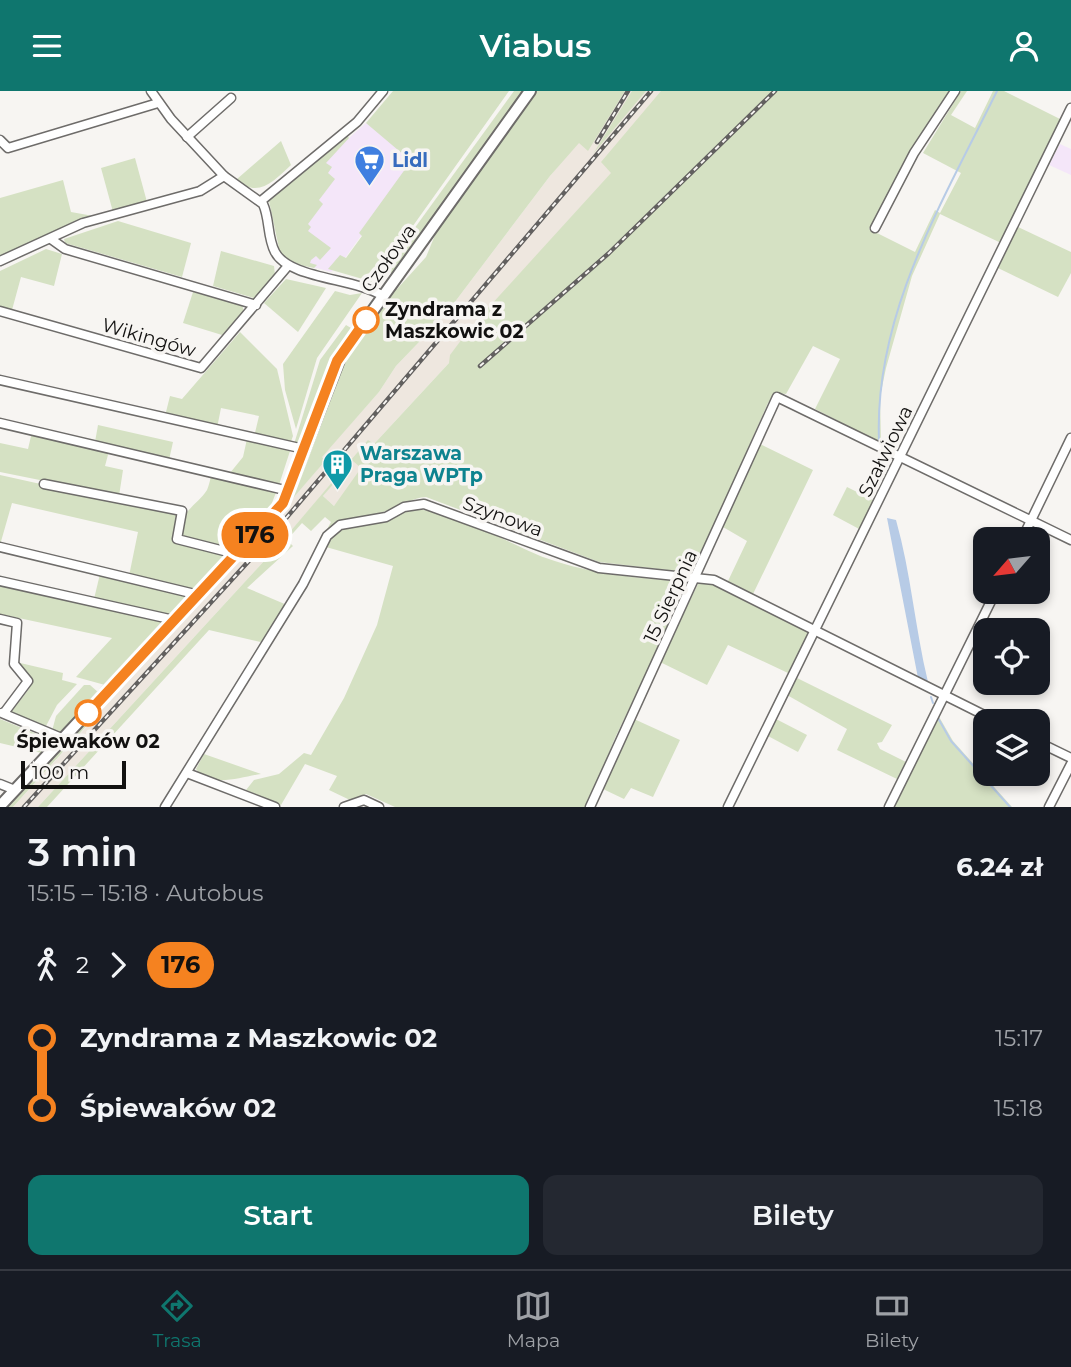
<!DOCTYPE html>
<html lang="pl">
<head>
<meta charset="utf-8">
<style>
  body { margin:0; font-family:Montserrat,sans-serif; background:#242831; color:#f1f3f6; height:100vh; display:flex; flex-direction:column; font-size:26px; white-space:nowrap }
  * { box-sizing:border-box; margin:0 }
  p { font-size:23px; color:#9ea1a6 }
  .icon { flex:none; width:38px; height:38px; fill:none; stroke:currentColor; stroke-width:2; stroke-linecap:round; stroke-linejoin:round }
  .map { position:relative; height:716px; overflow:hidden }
  .drawer { display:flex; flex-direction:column; background:#171b24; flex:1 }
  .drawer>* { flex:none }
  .badge { padding:0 14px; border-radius:23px; font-size:24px; line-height:46px }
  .needle { width:46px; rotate:242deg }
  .fabs { position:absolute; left:973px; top:436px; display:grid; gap:14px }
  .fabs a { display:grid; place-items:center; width:77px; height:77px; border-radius:14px; background:#171b24; box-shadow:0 4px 10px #0003; font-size:35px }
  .scale { position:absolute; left:21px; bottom:18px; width:105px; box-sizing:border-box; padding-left:7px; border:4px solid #121110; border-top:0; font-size:19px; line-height:24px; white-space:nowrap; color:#121110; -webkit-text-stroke:5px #f7f5f2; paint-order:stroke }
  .map>.badge { position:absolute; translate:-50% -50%; box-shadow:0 0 0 4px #fff }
  .legs { display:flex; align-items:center; gap:10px; height:77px; padding:0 28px; font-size:23px }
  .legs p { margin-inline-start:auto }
  .summary { display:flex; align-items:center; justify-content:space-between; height:119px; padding:0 28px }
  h1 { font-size:38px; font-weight:600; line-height:52px }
  .action { display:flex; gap:14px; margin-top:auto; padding:14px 28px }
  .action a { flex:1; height:80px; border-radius:14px; background:#0f766e; color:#fff; font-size:28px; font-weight:600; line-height:80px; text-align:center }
  .action a+a { background:#242831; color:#f1f3f6 }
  ul { padding:0 28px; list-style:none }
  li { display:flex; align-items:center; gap:24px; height:70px; font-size:26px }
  li i { display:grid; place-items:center; width:10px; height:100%; margin:0 9px; background:currentColor }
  li i::after { content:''; width:18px; height:18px; margin:-9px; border:5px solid; border-radius:50%; background:#171b24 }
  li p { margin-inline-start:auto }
  li:first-child i { background:linear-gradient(#0000 50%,currentColor 0) }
  li:last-child i { background:linear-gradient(currentColor 50%,#0000 0) }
  header { display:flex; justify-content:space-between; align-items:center; height:91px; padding:0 28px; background:#0f766e; color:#fff; font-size:32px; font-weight:600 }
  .tab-bar { display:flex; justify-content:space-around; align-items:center; height:98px; border-top:2px solid #363941; background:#171b24; font-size:19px; color:#9ea1a6 }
  .tab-bar a { display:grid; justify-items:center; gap:4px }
  .tab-bar .active { color:#0f766e }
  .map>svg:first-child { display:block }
  .commercial { fill:#f4e6f9 }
  .built { fill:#eee7df }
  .green { fill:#d5e1c3; fill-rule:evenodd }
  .water { fill:#b7cbe6 }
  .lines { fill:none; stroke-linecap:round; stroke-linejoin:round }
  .stream { stroke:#b7cbe6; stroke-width:2 }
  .minor-casing { stroke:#6e6c6a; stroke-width:11 }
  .tertiary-casing { stroke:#6e6c6a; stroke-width:14 }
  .minor { stroke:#fff; stroke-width:8 }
  .tertiary { stroke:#fff; stroke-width:10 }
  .rail-casing { stroke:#62605f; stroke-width:4.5 }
  .rail { stroke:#f7f5f2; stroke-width:2; stroke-dasharray:5; stroke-linecap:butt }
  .line-1-casing { stroke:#fff; stroke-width:16 }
  .line-1 { stroke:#f58220; stroke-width:10 }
  .stop-1-dot { fill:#fff; stroke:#f58220; stroke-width:3.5 }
  .labels { text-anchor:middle; stroke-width:7; stroke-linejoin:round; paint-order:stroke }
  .shop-label { font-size:19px; font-weight:bold; fill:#366cbe; stroke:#f7f5f2; text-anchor:start }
  .street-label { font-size:19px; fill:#121110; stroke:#f7f5f2 }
  .stop-label { font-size:19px; font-weight:bold; fill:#121110; stroke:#f7f5f2; text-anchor:start }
  .culture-label { font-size:19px; font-weight:bold; fill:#0d838f; stroke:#f7f5f2; text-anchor:start }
</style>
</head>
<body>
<header><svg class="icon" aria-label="menu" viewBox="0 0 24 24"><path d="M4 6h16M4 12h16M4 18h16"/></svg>Viabus<svg class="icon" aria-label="person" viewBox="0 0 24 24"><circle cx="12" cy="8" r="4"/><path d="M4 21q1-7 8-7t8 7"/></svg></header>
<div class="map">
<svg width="1071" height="716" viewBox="0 0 1071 716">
  <rect width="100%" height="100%" fill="#f7f5f2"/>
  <!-- commercial -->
  <g class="commercial">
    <polygon points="366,32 416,68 345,167 331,181 291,170 323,70"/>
    <polygon points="1060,53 1071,58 1071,84 1049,74"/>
  </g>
  <!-- built -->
  <polygon class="built" points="620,0 688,0 480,227 485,232 474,245 468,240 449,272 374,353 350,397 334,415 323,405 339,384 277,456 38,716 13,716 231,478 317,379 321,366 379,301 396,275 445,224 550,85"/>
  <!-- green -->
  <g class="green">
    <polygon points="393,0 509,0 373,191 328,178 340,164 346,167 362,145 359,142 411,70 366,32"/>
    <polygon points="514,0 525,0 393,183 385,178"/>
    <polygon points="535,0 625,0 588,60 579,52 550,85 445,224 396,275 379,301 322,366 325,370 294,406 13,716 6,716 288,412 340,275 395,197 397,198 426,166 440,132"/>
    <polygon points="632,0 646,0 593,63"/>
    <path d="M661 0H952L914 58 869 138 915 161 935 119 940 122 961 82 923 62 961 0H967L951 24 975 37 993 0H1004L1062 29 1001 152 940 123 912 185 886 277 880 306 881 352 815 318 840 268 813 255 786 303 776 302 768 312 693 482 599 471 426 406C410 407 399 417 383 421 358 428 348 424 325 442L331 431 325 426 311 440 302 432 287 449 293 455 247 497 287 514 265 552 209 539 47 716H38L277 456 368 349 374 353 449 272 450 264 468 240 474 244 485 233 479 227 611 82 601 71ZM353 370 361 377 334 415 323 405Z"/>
    <polygon points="347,44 349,47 326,72 332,76 328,82 335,88 319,109 323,113 308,133 311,136 308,140 331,157 320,169 316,165 311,169 310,172 317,174 314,177 290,172 280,162 269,110"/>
    <path d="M281 50 291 74C275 89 257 109 237 88Z"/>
    <polygon points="135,67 147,111 113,121 101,77"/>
    <polygon points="63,89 71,121 99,126 51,142 0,169 0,107"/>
    <polygon points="118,130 191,152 182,186 65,152 64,148"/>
    <polygon points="1018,136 1071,161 1071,182 1058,206 998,177"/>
    <polygon points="46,158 62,163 54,195 21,186 12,219 0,215 0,180"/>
    <polygon points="221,160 274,175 275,184 254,207 213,195"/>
    <polygon points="286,188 326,197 298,241 264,212"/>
    <polygon points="335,200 350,204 362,202 317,267 296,338 285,299 283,273"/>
    <polygon points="193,201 242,214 244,220 222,244 183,232"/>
    <polygon points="346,234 351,237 332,273 302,350 294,353 320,269"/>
    <polygon points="240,241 277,278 293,345 290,353 254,346 259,325 221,317 217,337 165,325 170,305 182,308"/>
    <polygon points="98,334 173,351 169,369 95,351"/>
    <polygon points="32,341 109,360 105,375 123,379 119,405 0,381 0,352 28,358"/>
    <polygon points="247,348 290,360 279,394 230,382 243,366"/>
    <polygon points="760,353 813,379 753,503 728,490 747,450 723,436"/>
    <path d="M212 383 277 399 270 417 233 459 183 448C176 421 196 416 207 399 209 395 210 388 212 383Z"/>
    <polygon points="0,384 176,423 174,449 228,463 194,500 129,485 138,441 12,412 0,454"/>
    <polygon points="847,396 875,410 861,439 833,424"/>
    <path d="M410 419C442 414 514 455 546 467 593 484 640 487 690 491L615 647 587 716H395L366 703 352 710 329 699 337 685 305 673 281 714 246 699 254 689 279 683 304 662 311 664 344 607 377 534 393 475 326 456 338 438Z"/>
    <polygon points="100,483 190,504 171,527 94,508"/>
    <polygon points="707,491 809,541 788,582 728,554 707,594 660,571 698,493"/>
    <polygon points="0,493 164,530 166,532 111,592 105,594 76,586 112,547 0,523"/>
    <polygon points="16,571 63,582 62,589 77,593 57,614 46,635 11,621 29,598 31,590"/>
    <polygon points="797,587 892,634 882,651 877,652 880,658 906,671 897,688 837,659 847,638 787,604"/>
    <polygon points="84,594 90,594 99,602 60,644 52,640 56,625"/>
    <polygon points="938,624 953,650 1012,716 895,716"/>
    <polygon points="0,628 54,650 42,662 0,652"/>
    <polygon points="634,628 680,649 653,706 631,697 624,708 603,698"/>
    <polygon points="776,628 807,644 798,661 768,645"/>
    <path d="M204 663 261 683C241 686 210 698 196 678Z"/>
  </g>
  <!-- water -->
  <path class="water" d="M887 427 896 429C911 482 915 537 928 591L918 587Z"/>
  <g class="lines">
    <!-- stream -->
    <g class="stream">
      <path d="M879 349C874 223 943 110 997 0"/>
      <polyline points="931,606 933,612"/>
      <polyline points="938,627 951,650 1010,716"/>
    </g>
    <defs>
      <g id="minor">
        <path d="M151 0 171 28 224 85 263 113C270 128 267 146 275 161 289 188 355 187 383 205"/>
        <polyline points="187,46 231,7"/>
        <polyline points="0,49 8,57 158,12"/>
        <polyline points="261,110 357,31 383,0"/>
        <polyline points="875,137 914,62 955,0"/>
        <polyline points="51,148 65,158 256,214"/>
        <polyline points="0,170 83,132 200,100 224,85"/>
        <polyline points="0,220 201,277 287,176"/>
        <polyline points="0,289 304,358"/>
        <polyline points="0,332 289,400"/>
        <polyline points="44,393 182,420 177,448 236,463"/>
        <polyline points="1022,448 1071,347"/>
        <polyline points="0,456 199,504"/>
        <polyline points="0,490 174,529"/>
        <polyline points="0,528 17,532 14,573 28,590 4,622"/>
        <polyline points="2,622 64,648"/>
        <polyline points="1038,651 1071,667"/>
        <polyline points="187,682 275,716"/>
        <polyline points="0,693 15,699"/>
        <polyline points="165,716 303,493 327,445 340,434 386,426 404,416 424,413 599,477 714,489 996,630"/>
        <polyline points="344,716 364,709 379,716"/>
        <polyline points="590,716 777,306 1071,449"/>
        <polyline points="728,716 1071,17"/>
        <polyline points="889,716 996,500"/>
        <polyline points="1049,716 1071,673"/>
      </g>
      <polyline id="tertiary" points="0,715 283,412 341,264 530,0"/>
    </defs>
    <!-- minor casing -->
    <use href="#minor" class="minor-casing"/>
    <!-- tertiary casing -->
    <use href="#tertiary" class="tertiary-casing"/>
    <!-- minor -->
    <use href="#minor" class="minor"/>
    <!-- tertiary -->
    <use href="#tertiary" class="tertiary"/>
    <defs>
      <g id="rail">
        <polyline points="597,51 628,0"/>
        <polyline points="480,275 609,162 775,0"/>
        <polyline points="24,716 258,460 651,0"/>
      </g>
    </defs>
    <!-- rail casing -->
    <use href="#rail" class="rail-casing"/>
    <!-- rail -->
    <use href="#rail" class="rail"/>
  </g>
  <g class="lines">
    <defs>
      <polyline id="line-1" points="88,622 283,412 337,270 366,229"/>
    </defs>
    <!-- line-1 casing -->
    <use href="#line-1" class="line-1-casing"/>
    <!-- line-1 -->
    <use href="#line-1" class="line-1"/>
  </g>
  <!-- icons -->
  <defs>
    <symbol id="supermarket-pin" viewBox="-11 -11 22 30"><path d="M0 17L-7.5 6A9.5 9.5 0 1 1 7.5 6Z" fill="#3f7fe0" stroke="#f7f5f2"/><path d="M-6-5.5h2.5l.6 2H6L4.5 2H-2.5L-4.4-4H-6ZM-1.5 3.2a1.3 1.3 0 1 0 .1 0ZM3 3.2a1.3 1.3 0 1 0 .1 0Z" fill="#fff"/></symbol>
    <symbol id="building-pin" viewBox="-11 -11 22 30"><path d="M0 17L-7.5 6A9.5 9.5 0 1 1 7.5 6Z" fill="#0f9aa8" stroke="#f7f5f2"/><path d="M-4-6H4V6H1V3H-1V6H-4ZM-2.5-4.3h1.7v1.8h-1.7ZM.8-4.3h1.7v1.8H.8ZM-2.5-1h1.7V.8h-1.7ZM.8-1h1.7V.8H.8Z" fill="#fff"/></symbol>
  </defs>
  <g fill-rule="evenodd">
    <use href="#supermarket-pin" x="352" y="52" width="35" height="47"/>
    <use href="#building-pin" x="320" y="356" width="35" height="47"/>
  </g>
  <!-- markers -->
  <g class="stop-1-dot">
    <circle cx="366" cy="229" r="12"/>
    <circle cx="88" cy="622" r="12"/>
  </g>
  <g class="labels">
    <!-- shop labels -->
    <g class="shop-label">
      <text x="392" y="76">Lidl</text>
    </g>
    <!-- street labels -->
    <g class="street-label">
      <text transform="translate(388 167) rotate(-54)" y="7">Czołowa</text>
      <text transform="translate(149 246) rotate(16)" y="7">Wikingów</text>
      <text transform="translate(885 360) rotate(-64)" y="7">Szałwiowa</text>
      <text transform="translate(503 425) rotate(20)" y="7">Szynowa</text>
      <text transform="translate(670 505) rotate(-65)" y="7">15 Sierpnia</text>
    </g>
    <!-- stop labels -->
    <g class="stop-label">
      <text x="385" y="225">Zyndrama z<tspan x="385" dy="22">Maszkowic 02</tspan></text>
      <text x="88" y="657" text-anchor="middle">Śpiewaków 02</text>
    </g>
    <!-- culture labels -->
    <g class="culture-label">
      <text x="360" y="369">Warszawa<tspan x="360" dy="22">Praga WPTp</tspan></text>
    </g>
  </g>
</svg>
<div class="fabs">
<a><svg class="needle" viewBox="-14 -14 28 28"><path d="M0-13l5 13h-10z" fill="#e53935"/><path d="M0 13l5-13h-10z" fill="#9ea1a6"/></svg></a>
<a><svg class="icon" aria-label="locate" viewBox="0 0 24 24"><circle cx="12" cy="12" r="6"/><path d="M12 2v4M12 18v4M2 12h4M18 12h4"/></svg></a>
<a><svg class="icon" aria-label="layers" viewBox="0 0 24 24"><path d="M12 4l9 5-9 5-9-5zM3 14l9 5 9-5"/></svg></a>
</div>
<div class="scale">100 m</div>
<b class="badge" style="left:255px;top:444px;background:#f58220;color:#111">176</b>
</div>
<section class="drawer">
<div class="summary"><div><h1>3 min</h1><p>15:15 – 15:18 · Autobus</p></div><b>6.24 zł</b></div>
<div class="legs"><svg class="icon" aria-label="walk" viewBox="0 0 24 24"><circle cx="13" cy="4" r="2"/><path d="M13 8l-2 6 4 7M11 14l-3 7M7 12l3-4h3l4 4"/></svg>2<svg class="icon" aria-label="forward" viewBox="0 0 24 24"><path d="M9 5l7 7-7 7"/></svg><b class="badge" style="background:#f58220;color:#111">176</b></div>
<ul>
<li><i style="color:#f58220"></i><b>Zyndrama z Maszkowic 02</b><p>15:17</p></li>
<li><i style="color:#f58220"></i><b>Śpiewaków 02</b><p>15:18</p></li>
</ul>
<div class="action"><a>Start</a><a>Bilety</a></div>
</section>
<nav class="tab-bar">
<a class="active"><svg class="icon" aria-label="directions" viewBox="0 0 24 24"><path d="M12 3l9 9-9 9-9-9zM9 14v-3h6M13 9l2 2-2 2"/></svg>Trasa</a>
<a><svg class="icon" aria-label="map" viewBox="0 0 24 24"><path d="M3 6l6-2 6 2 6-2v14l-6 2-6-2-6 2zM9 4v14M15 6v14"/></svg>Mapa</a>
<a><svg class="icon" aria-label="tickets" viewBox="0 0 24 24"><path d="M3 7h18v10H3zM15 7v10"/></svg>Bilety</a>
</nav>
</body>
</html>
